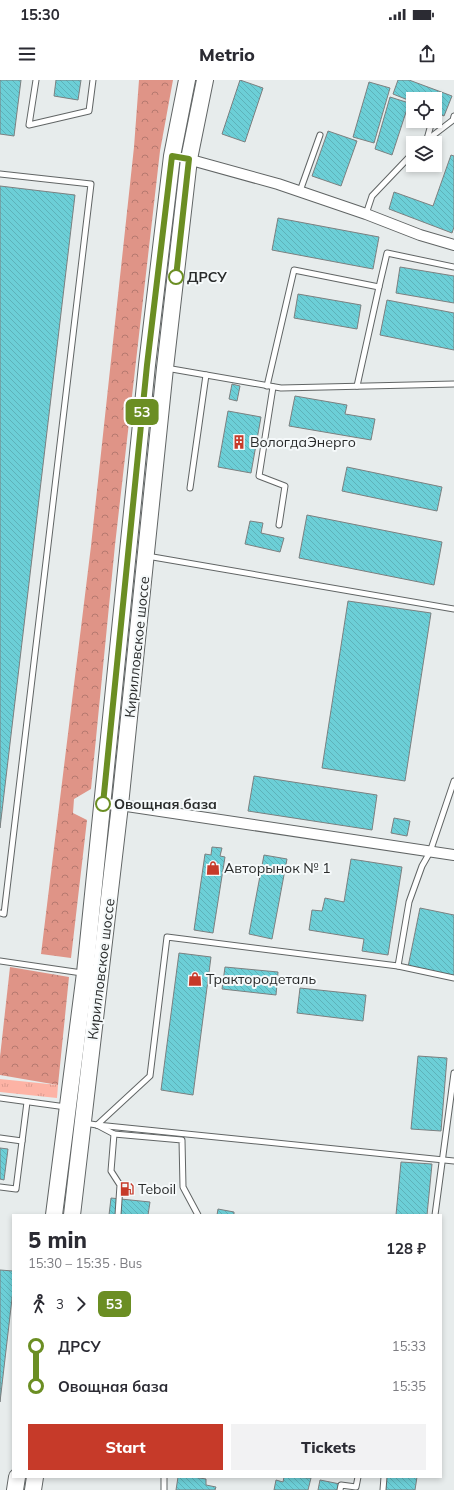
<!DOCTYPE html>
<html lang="en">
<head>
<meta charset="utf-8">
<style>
  body { margin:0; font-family:Mulish,sans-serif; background:#f2f2f3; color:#2b2b33; height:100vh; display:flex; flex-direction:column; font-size:15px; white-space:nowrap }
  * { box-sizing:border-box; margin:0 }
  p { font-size:13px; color:#7c7c81 }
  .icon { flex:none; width:22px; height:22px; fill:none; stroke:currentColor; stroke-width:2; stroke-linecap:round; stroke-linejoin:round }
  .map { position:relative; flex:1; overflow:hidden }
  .details { position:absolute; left:12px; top:1134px; width:430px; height:264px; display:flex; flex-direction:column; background:#fff; border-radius:0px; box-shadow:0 2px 6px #0003 }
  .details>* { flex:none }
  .badge { padding:0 8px; border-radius:6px; font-size:14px; line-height:26px }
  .controls { position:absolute; left:406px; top:12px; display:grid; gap:8px }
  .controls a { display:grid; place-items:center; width:36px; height:36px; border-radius:0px; background:#fff; box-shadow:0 2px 6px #0003; font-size:20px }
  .map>.badge { position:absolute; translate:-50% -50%; box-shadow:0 0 0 2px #fff }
  .legs { display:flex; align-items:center; gap:6px; height:44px; padding:0 16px; font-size:13px }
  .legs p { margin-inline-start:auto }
  .overview { display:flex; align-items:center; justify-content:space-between; height:68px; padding:0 16px }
  h1 { font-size:22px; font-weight:800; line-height:30px }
  .primary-button { display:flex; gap:8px; margin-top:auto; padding:8px 16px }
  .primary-button a { flex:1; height:46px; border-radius:0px; background:#c63a29; color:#fff; font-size:16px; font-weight:800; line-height:46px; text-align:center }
  .primary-button a+a { background:#f2f2f3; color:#2b2b33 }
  ul { padding:0 16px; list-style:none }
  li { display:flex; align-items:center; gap:14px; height:40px; font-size:15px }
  li i { display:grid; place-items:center; width:6px; height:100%; margin:0 5px; background:currentColor }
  li i::after { content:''; width:10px; height:10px; margin:-5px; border:3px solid; border-radius:50%; background:#fff }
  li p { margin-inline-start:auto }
  li:first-child i { background:linear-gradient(#0000 50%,currentColor 0) }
  li:last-child i { background:linear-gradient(currentColor 50%,#0000 0) }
  .status { display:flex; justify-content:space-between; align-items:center; height:28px; padding:0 20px; background:#fff; direction:ltr }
  .status svg { height:11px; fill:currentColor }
  header { display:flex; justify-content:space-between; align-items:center; height:52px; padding:0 16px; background:#fff; font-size:18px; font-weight:800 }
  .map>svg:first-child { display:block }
  .grass { fill:url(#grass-tufts) }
  .forest { fill:url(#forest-crowns) }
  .building { fill:url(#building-back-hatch); stroke:#7c8080 }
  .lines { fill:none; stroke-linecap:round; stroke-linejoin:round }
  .service-casing { stroke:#616565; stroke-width:7 }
  .minor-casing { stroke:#616565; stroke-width:12 }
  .primary-casing { stroke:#616565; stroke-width:18 }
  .service { stroke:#fff; stroke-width:5 }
  .minor { stroke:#fff; stroke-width:10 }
  .primary { stroke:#fff; stroke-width:16 }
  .line-1-casing { stroke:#fff; stroke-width:9 }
  .line-1 { stroke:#6b8e23; stroke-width:6 }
  .stop-1-dot { fill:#fff; stroke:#6b8e23; stroke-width:2 }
  .labels { text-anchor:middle; stroke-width:4; stroke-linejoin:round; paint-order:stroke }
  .stop-label { font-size:14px; font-weight:bold; fill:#2a2c2c; stroke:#f5f9fa; text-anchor:start }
  .poi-label { font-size:14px; fill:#2a2c2c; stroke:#f5f9fa; text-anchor:start }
  .street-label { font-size:14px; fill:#2a2c2c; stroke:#f5f9fa }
</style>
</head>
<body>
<div class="status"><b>15:30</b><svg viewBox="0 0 49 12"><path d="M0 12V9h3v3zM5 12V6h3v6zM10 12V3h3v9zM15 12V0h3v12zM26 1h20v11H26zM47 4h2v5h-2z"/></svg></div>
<header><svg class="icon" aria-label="menu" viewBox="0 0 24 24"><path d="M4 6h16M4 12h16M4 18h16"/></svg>Metrio<svg class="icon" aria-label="share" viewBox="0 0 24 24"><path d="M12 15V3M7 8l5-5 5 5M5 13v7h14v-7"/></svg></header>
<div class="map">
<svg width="454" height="1410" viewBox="0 0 454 1410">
  <defs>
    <pattern id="grass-tufts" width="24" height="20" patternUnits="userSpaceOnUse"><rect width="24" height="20" fill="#fdb3a5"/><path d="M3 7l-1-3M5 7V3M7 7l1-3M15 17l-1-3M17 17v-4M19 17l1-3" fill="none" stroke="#d99a8e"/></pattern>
    <pattern id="forest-crowns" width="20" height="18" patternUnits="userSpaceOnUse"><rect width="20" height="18" fill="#df9487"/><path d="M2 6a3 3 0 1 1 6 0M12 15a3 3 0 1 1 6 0" fill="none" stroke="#b5796f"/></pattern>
    <pattern id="building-back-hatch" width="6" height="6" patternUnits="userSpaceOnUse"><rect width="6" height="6" fill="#6ccfd7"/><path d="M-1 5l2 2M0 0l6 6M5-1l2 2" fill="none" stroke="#5eb2b9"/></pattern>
  </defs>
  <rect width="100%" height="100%" fill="#e7ecec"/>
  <!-- grass -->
  <polygon class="grass" points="0,999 58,1005 57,1018 0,1012"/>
  <!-- forest -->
  <g class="forest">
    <polygon points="139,0 173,0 160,71 115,465 91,709 74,719 73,733 87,740 71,878 41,874 91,466 134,67"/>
    <polygon points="10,887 69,897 58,1005 0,995 0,977"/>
  </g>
  <!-- building -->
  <g class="building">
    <polygon points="0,0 21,0 14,56 0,54"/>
    <polygon points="56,0 81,0 78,20 54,16"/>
    <polygon points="240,0 263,8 245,62 222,54"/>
    <polygon points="398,0 409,0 452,16 444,36 435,32 435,19 413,19 413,22 393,14"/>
    <polygon points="369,2 390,8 374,63 353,57"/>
    <polygon points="390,17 409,23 392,75 375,69"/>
    <polygon points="328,51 357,61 341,106 312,96"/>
    <polygon points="451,75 454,76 454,147 452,153 389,129 394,112 433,126"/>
    <polygon points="0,106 75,115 0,748"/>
    <polygon points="278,138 379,157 373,189 272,170"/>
    <polygon points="400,187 454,196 454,223 396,213"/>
    <polygon points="298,214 361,225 357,249 294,238"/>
    <polygon points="387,220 454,233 454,270 380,255"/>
    <polygon points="232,304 240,306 237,321 229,319"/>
    <polygon points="295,316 347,325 345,334 375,339 371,360 289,346"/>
    <polygon points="228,331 261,337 251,393 218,387"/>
    <polygon points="347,387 442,407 437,431 342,411"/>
    <polygon points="307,435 442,462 434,505 299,478"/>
    <polygon points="250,441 263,443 261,453 284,458 280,472 245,464"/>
    <polygon points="348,521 431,533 405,701 322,688"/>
    <polygon points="254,696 377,715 372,750 248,731"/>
    <polygon points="394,738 410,741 407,756 391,753"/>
    <polygon points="212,767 222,768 220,776 225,777 213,853 194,850 205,774 211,775"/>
    <polygon points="264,775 287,779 272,859 249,854"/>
    <polygon points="351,779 402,787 388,875 362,871 364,859 309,850 312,830 322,831 325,818 344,822"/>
    <polygon points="420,828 454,835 454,896 408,887"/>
    <polygon points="179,873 211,877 193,1015 161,1010"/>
    <polygon points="225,887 278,892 276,915 222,909"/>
    <polygon points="300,908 366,915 363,941 297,933"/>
    <polygon points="418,976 447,978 441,1051 411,1049"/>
    <polygon points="0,1068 8,1069 4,1100 0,1099"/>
    <polygon points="401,1082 432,1084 427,1135 396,1135"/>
    <polygon points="111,1118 150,1122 148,1135 109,1135"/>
    <polygon points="218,1129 234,1132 234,1135 217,1135"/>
    <polygon points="0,1190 13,1191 13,1210 0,1322"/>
    <polygon points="178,1397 193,1397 206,1399 206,1405 216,1407 215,1410 176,1410"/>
    <polygon points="284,1397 311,1398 308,1410 274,1410 276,1400 283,1402"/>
    <polygon points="386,1397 417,1397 415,1410 384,1410"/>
    <polygon points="320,1400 340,1404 339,1410 318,1410"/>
  </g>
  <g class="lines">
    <defs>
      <g id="service">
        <polyline points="36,0 29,45 89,31 93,0"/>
        <polyline points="427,59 432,41"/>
        <polyline points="423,63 453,40 454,36"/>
        <polyline points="0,94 91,104 4,834 0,833"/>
        <polyline points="300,111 320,55"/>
        <polyline points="366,134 372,116 413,73"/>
        <polyline points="379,207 387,173 454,187"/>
        <polyline points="166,288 281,308 454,304"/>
        <polyline points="267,306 294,190 379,207 357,306"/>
        <polyline points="273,307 259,396 285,406 279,445"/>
        <polyline points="190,408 206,295"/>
        <polyline points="147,476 454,529"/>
        <polyline points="0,881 82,893"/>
        <polyline points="398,886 409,822 422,786 430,772 454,701"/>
        <polyline points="0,1018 66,1027"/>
        <polyline points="84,1043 97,1045 114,1054 111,1091 120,1105 118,1135"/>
        <polyline points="97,1045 150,996 167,857 398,886 454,898"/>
        <polyline points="97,1045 454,1081"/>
        <polyline points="114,1054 182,1060 183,1107 198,1135"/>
        <polyline points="0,1058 22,1061"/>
        <polyline points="0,1107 16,1109 27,1022"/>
        <polyline points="435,1135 454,993"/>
        <polyline points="164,1397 164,1410"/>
        <polyline points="340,1410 341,1405 356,1407 358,1397"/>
        <polyline points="383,1410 384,1397"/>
      </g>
      <g id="minor">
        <polyline points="184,78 278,104 366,134 420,155 454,165"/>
        <polyline points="103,724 120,725 454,775"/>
      </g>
      <g id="primary">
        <polyline points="54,1135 85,893 147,285 172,76 187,0"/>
        <polyline points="72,1135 120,725 165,288 189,79 205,0"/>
        <polyline points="15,1410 17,1397"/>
        <polyline points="33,1410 35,1397"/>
      </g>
    </defs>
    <!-- service casing -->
    <use href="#service" class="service-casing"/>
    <!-- minor casing -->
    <use href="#minor" class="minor-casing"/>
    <!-- primary casing -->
    <use href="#primary" class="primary-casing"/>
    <!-- service -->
    <use href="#service" class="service"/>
    <!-- minor -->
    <use href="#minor" class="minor"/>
    <!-- primary -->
    <use href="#primary" class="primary"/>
  </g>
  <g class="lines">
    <defs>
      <polyline id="line-1" points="103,724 147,285 172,76 189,79 176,197"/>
    </defs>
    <!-- line-1 casing -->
    <use href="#line-1" class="line-1-casing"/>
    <!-- line-1 -->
    <use href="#line-1" class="line-1"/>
  </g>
  <!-- icons -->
  <defs>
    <symbol id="building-bare" viewBox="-9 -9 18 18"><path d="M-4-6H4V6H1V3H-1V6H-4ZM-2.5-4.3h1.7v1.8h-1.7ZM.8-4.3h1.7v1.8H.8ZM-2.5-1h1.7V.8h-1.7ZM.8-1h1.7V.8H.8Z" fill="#c63a29" stroke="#f5f9fa" stroke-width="2.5" paint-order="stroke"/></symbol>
    <symbol id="shop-bare" viewBox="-9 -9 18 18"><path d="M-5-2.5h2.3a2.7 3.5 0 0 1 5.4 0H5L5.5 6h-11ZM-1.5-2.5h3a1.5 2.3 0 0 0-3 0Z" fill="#c63a29" stroke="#f5f9fa" stroke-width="2.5" paint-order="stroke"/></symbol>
    <symbol id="fuel-bare" viewBox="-9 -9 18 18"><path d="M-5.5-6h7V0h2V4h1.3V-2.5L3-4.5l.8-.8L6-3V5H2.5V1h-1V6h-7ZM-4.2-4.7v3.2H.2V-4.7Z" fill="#c63a29" stroke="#f5f9fa" stroke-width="2.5" paint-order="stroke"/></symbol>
  </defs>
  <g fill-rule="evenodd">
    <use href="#building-bare" x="229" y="352" width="20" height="20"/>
    <use href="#shop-bare" x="203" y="778" width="20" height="20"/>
    <use href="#shop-bare" x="185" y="889" width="20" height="20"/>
    <use href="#fuel-bare" x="117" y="1099" width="20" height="20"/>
  </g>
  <!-- markers -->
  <g class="stop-1-dot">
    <circle cx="176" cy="197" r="7"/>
    <circle cx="103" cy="724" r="7"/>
  </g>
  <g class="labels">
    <!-- stop labels -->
    <g class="stop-label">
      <text x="187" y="202">ДРСУ</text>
      <text x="114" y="729">Овощная база</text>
    </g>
    <!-- poi labels -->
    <g class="poi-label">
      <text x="250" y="367">ВологдаЭнерго</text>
      <text x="224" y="793">Авторынок № 1</text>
      <text x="206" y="904">Трактородеталь</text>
      <text x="138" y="1114">Teboil</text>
    </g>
    <!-- street labels -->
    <g class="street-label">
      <text transform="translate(137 567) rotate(-84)" y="5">Кирилловское шоссе</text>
      <text transform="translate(101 889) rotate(-83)" y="5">Кирилловское шоссе</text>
    </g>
  </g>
</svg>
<div class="controls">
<a><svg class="icon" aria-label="locate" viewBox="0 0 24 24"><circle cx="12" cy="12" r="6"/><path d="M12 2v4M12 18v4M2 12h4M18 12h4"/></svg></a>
<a><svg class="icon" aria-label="layers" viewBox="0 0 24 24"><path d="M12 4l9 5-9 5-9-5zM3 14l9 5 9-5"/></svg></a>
</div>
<b class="badge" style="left:142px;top:332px;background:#6b8e23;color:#fff">53</b>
<section class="details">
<div class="overview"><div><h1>5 min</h1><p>15:30 – 15:35 · Bus</p></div><b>128 ₽</b></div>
<div class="legs"><svg class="icon" aria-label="walk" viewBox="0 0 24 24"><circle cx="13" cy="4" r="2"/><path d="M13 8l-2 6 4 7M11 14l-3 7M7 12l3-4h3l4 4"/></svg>3<svg class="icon" aria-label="forward" viewBox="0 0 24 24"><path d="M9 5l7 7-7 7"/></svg><b class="badge" style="background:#6b8e23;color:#fff">53</b></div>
<ul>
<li><i style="color:#6b8e23"></i><b>ДРСУ</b><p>15:33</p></li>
<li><i style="color:#6b8e23"></i><b>Овощная база</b><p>15:35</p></li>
</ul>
<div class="primary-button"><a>Start</a><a>Tickets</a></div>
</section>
</div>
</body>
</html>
